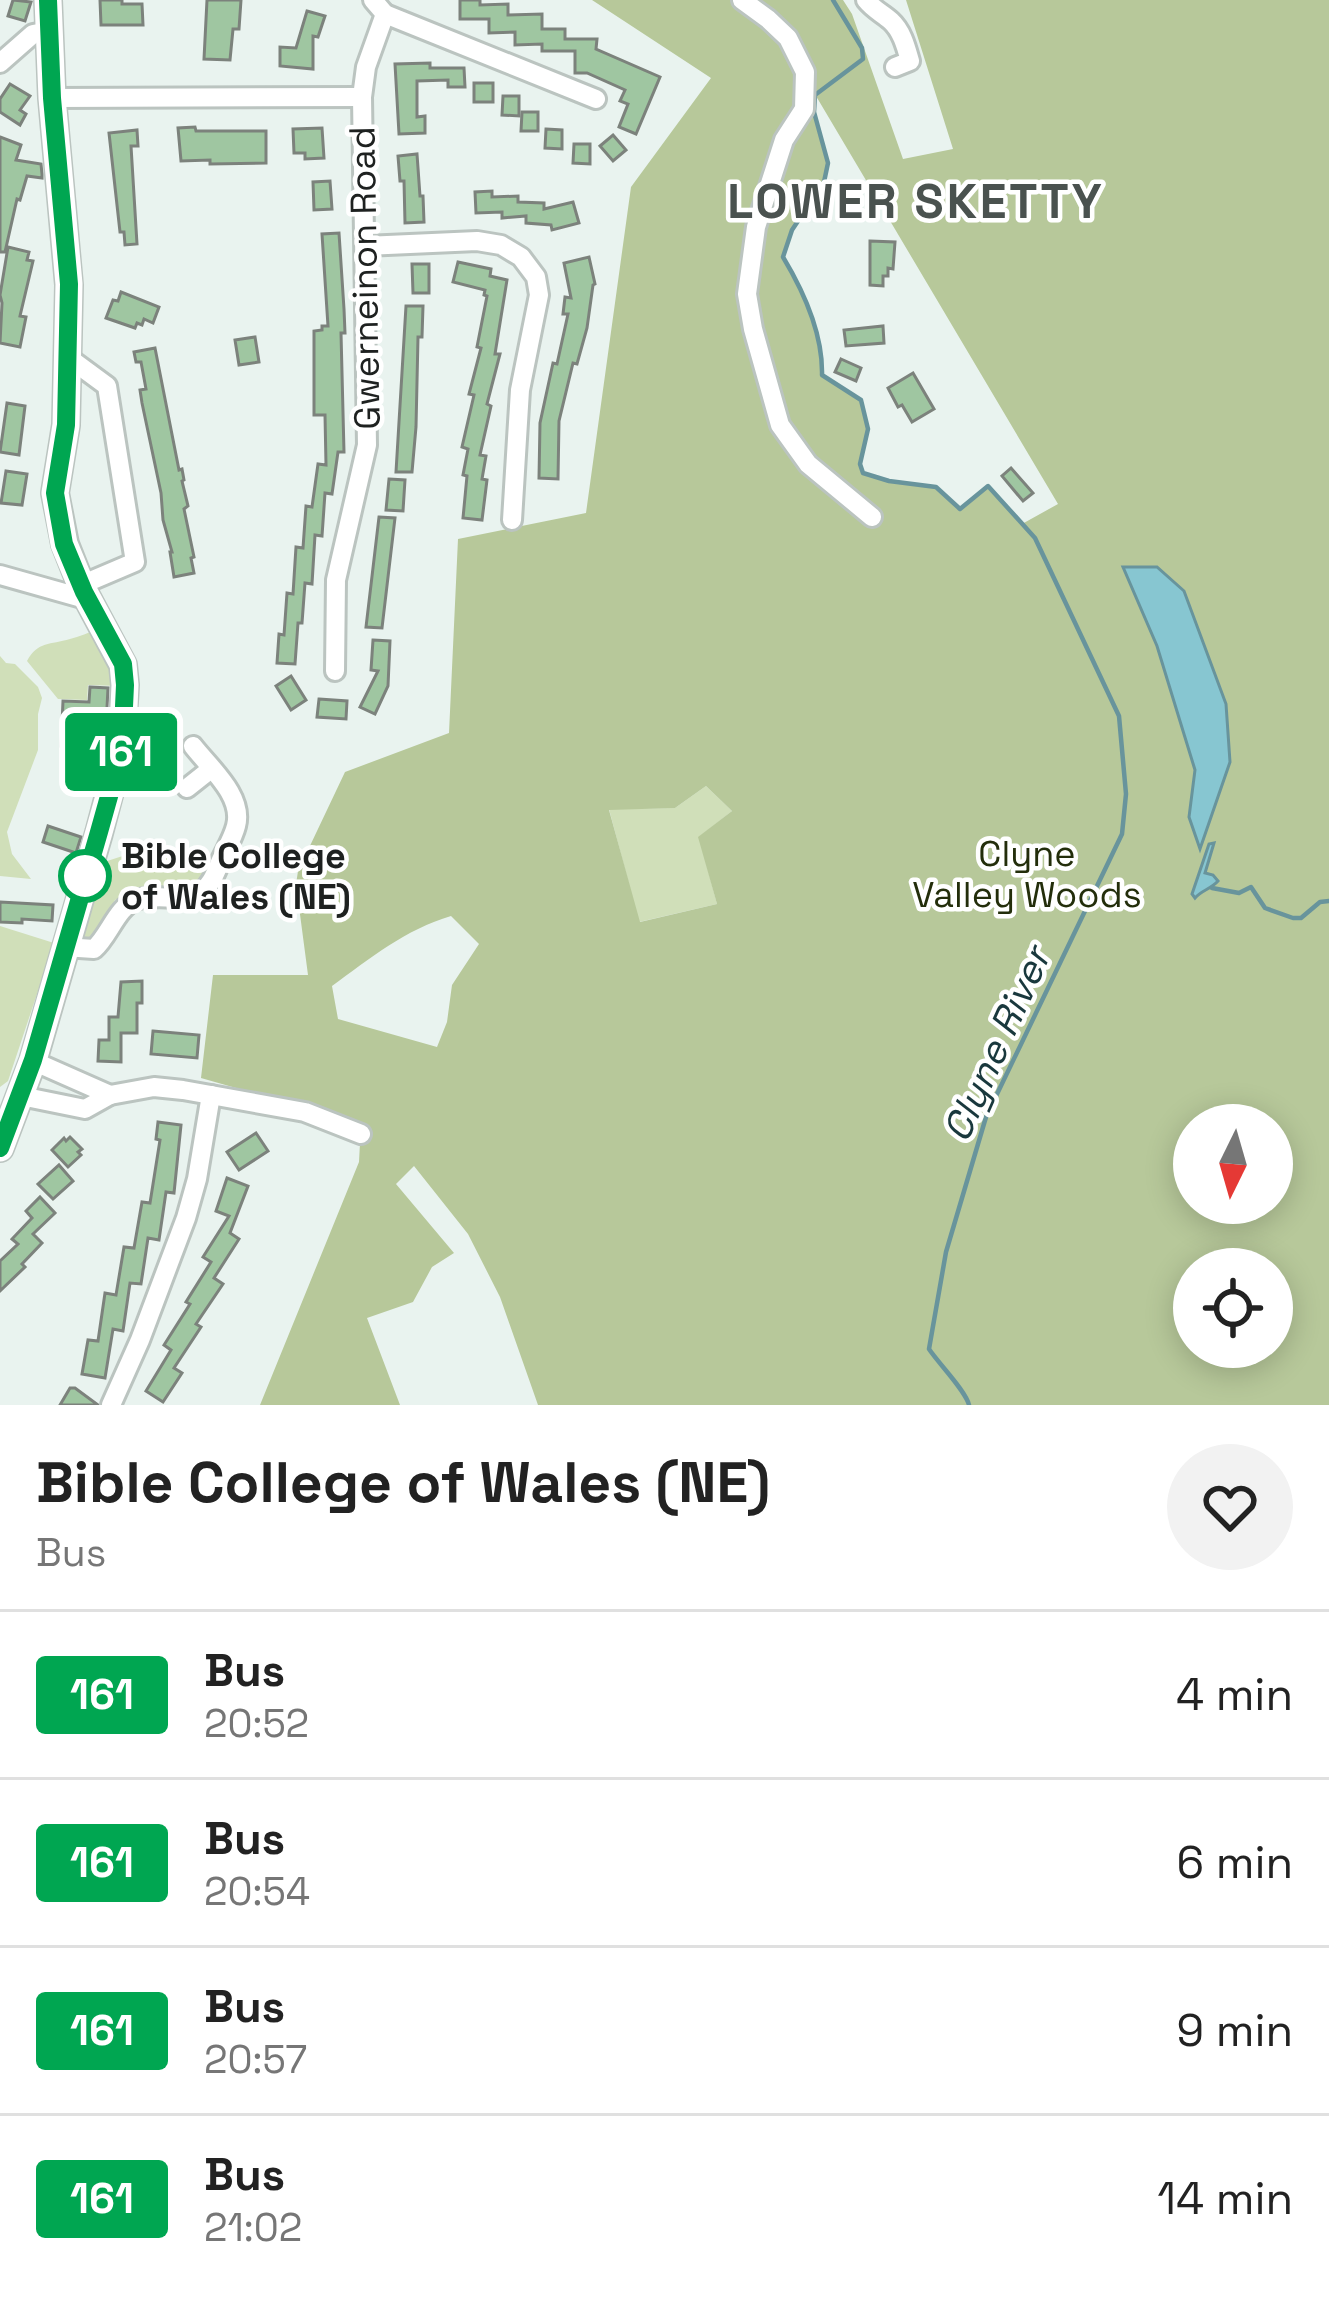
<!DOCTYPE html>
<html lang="en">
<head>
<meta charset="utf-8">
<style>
  body { margin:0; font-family:"Space Grotesk",sans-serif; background:#f2f2f2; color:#222; height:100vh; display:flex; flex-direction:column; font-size:45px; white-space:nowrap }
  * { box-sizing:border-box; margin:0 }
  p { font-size:39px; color:#767676 }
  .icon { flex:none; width:66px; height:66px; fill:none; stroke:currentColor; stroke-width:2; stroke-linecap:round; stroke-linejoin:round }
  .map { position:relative; height:1405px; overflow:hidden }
  .sheet { display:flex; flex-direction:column; background:#fff; flex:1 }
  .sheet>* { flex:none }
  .badge { padding:0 24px; border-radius:9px; font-size:42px; line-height:78px }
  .needle { width:78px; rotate:185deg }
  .fabs { position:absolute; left:1173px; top:1104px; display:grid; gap:24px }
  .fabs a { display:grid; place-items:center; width:120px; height:120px; border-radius:50%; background:#fff; box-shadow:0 6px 30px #0003; font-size:60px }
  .map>.badge { position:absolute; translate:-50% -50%; box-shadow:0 0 0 6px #fff }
  .round { display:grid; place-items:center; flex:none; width:126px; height:126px; border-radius:63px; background:#f2f2f2 }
  .headline { display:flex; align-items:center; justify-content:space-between; height:204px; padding:0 36px }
  h1 { font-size:57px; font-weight:700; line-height:90px }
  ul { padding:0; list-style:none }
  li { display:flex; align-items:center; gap:36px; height:168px; padding:0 36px; border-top:3px solid #e0e0e0 }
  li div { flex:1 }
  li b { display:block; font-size:45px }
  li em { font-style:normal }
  li .badge { min-width:132px; font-weight:700; text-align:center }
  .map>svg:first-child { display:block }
  .green { fill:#d0dfb9 }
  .forest { fill:#b7c89a; fill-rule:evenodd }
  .water { fill:#87c6d1; stroke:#68949c; stroke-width:3 }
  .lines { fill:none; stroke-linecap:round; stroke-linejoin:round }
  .stream { stroke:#68949c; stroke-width:4.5 }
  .building { fill:#9fc6a1; stroke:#7c827c; stroke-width:3 }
  .street-casing { stroke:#bbc4c0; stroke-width:24 }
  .secondary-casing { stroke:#bbc4c0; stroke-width:30 }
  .street { stroke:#fff; stroke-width:18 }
  .secondary { stroke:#fff; stroke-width:24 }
  .line-casing { stroke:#fff; stroke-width:27 }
  .line { stroke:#00a651; stroke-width:18 }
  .stop-dot { fill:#fff; stroke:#00a651; stroke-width:6 }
  .labels { text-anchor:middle; stroke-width:9; stroke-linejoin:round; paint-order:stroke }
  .street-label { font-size:36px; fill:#1e2120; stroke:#fff }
  .park-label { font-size:36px; fill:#232e0b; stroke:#fff }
  .stop-label { font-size:36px; font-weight:bold; fill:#1e2120; stroke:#fff; text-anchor:start }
  .water-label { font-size:39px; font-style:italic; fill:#19383d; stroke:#fff }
  .district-label { font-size:48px; font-weight:bold; letter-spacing:3px; fill:#4a524f; stroke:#fff }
</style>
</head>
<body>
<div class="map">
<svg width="1329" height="1405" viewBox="0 0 1329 1405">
  <rect width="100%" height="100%" fill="#e9f3ef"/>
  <!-- green -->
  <g class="green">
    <path d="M99 629 118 686 88 685 87 700 58 699 27 661C38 641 50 645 70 639 79 637 89 632 99 629Z"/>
    <polygon points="0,656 6,663 15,664 38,687 42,698 38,714 38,750 7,832 12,854 31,879 0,876"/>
    <polygon points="706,786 732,811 699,837 717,904 639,922 609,809 675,808"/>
    <polygon points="141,850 175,852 208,861 203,877 192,886 133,891 115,900 101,931 93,939 82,937 78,933 89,892 95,892 95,865"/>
    <polygon points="0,926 54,943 8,1081 0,1087"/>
  </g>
  <!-- forest -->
  <path class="forest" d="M592 0H843L852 14 903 159 953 149 906 0H1329V1405H538L500 1297 468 1234 414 1166 396 1184 454 1253 432 1267 413 1302 367 1318 400 1405H260L359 1162 361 1124 201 1078 213 975H308L296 884 301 852 308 850 345 772 449 733 458 539 586 513 631 187 711 78ZM816 96 1058 504 1022 524 988 486 960 508 936 487 889 481 864 473 860 464 868 429 861 400 822 375C823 334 804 292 783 257L792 230 824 182 828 163 814 112ZM706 786 732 811 698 837 717 904 640 922 609 810 675 808ZM451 916 479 944 452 985 447 1022 437 1047 338 1019 332 986C369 959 406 929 451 916ZM1194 1125H1272V1203H1194ZM1194 1269H1272V1347H1194Z"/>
  <!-- water -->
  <g class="water">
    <polygon points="1123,567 1157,567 1184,591 1226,704 1230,762 1200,849 1189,817 1195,770 1157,646"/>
    <path d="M1214 843 1205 873 1213 875 1218 881C1211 889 1202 890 1195 898L1192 894 1209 844Z"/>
  </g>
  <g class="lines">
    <!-- stream -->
    <g class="stream">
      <path d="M833 0 862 48 863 59 815 95 814 112 828 163 824 182 792 230 783 257C804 292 823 334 822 375L861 400 868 429 860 464 863 473 889 481 936 487 960 509 988 486 1035 538 1119 716 1126 794 1122 834 986 1117 946 1252 929 1349C939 1364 966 1391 969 1405"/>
      <polyline points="1212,888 1239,893 1251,887 1265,908 1293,918 1301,918 1320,902 1329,901"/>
    </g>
  </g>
  <!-- building -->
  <g class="building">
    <polygon points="13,0 31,2 25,21 8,16"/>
    <polygon points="100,0 122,0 122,4 142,4 143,25 101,25"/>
    <polygon points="207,0 241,0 239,29 233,29 230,60 204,59"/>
    <polygon points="460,0 480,0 480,5 508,4 508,15 542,14 542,29 565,29 565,39 597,39 596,49 660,77 636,134 619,127 628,104 620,101 625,90 587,73 575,73 575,51 542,51 542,44 515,45 515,32 489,33 489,19 460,19"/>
    <polygon points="307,11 325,16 318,37 313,36 313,69 280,66 280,47 296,48"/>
    <polygon points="430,63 430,68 464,68 465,87 448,87 448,80 417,81 417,117 425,116 425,133 399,134 395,64"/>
    <rect x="474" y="83" width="19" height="19"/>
    <polygon points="10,84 30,96 20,110 26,114 20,125 0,112 0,99"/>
    <polygon points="503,96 519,96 519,116 502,115"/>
    <polygon points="522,112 538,112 538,131 521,131"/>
    <polygon points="195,127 196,131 266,131 266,163 210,164 210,160 181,161 178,128"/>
    <polygon points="322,128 324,158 305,159 305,153 294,153 293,129"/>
    <polygon points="546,129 562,130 562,149 545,148"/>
    <polygon points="137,130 138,146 131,146 137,244 125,245 124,232 120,232 109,133"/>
    <polygon points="613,135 626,150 613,161 600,146"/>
    <polygon points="0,137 21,145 16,160 41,164 42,174 42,178 27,176 20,200 17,199 5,252 0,252"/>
    <polygon points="574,144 590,144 590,164 573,163"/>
    <polygon points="417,154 420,196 423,196 424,222 405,223 404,181 400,181 398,156"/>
    <polygon points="330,181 332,209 314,210 313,182"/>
    <polygon points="492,191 492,197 518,196 518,202 544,203 544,209 573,202 579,223 552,230 551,225 526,223 526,216 502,218 502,212 476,213 475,192"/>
    <polygon points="339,233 344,309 345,333 341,333 344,452 338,452 332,494 325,493 322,536 315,535 312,584 305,583 302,623 298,623 295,664 277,663 279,634 284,635 287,593 293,594 296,547 303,548 306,506 312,507 318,464 326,465 325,415 314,415 314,331 322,330 322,326 328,326 322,234"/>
    <polygon points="870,241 895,242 893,269 888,268 888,276 883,276 883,286 870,285"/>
    <polygon points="8,247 29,252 27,260 33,261 20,316 26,317 20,347 0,343 2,303 0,295"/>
    <polygon points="589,257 595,284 593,285 587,328 577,364 573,363 559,421 558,479 539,478 540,423 553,363 557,364 568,314 563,314 565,297 571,298 564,263"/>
    <polygon points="458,262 491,269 490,276 507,280 495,354 500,354 487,404 491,406 480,455 486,456 482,479 487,480 482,520 463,518 467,476 463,475 468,449 462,447 474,395 469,394 481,348 477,347 487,296 484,295 485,290 453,282"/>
    <polygon points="412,264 429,264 429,293 413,293"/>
    <polygon points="121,292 159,307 153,323 144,319 142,325 137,323 135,328 106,318 113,300 118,301"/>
    <polygon points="406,306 423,306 422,337 418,337 416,427 412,472 396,472"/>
    <polygon points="883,326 884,343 846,346 844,330"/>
    <polygon points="255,337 259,362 239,365 235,340"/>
    <polygon points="155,348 179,470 182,469 184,480 182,481 188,506 184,509 194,557 191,558 194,573 174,577 170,552 172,552 163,520 161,493 142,403 140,390 146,389 141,362 136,362 134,352"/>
    <polygon points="841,359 861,368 856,381 835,372"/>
    <polygon points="913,373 934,409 912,422 902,405 898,407 888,388"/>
    <polygon points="7,403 25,406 19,455 0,452"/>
    <polygon points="1011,468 1033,493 1023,501 1002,476"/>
    <polygon points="6,471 27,474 22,505 1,503"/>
    <polygon points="389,479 405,480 403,511 386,510"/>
    <polygon points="379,517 395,518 382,628 366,627"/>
    <polygon points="373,640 390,641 388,686 375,714 360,707 378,671 371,670"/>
    <polygon points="291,676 306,700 291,710 276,686"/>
    <polygon points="90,687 108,688 105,747 98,771 100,753 64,752 64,746 61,746 63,701 89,702"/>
    <polygon points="319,699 347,701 346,719 317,717"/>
    <polygon points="48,826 81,837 76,853 43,842"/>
    <polygon points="0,902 53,905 52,921 22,919 22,923 0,922"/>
    <polygon points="142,981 142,1003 137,1003 137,1033 121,1033 121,1062 98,1061 99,1040 109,1040 109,1017 118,1017 121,982"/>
    <polygon points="153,1031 199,1035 197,1058 151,1054"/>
    <polygon points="158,1122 181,1125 174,1193 166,1192 159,1240 148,1238 141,1284 130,1283 123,1331 113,1329 105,1378 82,1374 88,1340 98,1341 105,1293 116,1295 124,1247 134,1248 142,1202 150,1203 160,1140 156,1139"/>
    <polygon points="256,1133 268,1151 239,1170 227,1152"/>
    <polygon points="70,1137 82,1149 78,1152 81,1155 68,1167 52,1150 64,1138 66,1141"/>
    <polygon points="59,1165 73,1181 53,1199 38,1184"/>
    <polygon points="227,1178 248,1186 230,1233 239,1239 214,1278 223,1284 196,1324 201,1327 174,1368 182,1373 163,1402 146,1391 171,1350 164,1345 190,1304 186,1302 211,1262 203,1257 229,1216 216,1211"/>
    <polygon points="40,1197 55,1213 33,1234 42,1243 22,1264 25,1267 0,1291 0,1261 18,1244 12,1239 32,1218 26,1211"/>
    <polygon points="70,1388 75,1388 98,1405 60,1405"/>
  </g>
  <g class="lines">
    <defs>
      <g id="street">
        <polyline points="742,0 768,19 788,38 805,72 804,109 784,140 756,227 747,294 753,329 780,425 808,464 872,517"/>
        <path d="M866 0C874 10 882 13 891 21 902 31 906 47 910 61L895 67"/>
        <polyline points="385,14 596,99"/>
        <polyline points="0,63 33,34 49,31"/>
        <polyline points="52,98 362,97"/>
        <polyline points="365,246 477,241 501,245 521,257 536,277 539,295 520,390 512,520"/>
        <polyline points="69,358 107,386 135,562 81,585"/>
        <polyline points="0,575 89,600"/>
        <polyline points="335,671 336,580 367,445 362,97 366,67 385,14 373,0"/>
        <polyline points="187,788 211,769"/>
        <path d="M64 947 94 949C109 936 117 907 136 900 156 893 183 903 201 892 212 885 216 871 221 860 226 849 233 838 236 826 244 796 210 768 193 746"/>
        <polyline points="33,1061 110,1095"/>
        <polyline points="21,1096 85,1109 110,1095 154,1087 183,1090 305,1112 361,1134"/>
        <polyline points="111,1405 140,1340 186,1218 197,1179 211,1095"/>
      </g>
      <polyline id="secondary" points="0,1148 33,1061 99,833 121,750 125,685 123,665 84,592 65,544 55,493 66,425 69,285 52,98 48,0"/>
    </defs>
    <!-- street casing -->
    <use href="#street" class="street-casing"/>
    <!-- secondary casing -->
    <use href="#secondary" class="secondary-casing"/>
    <!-- street -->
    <use href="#street" class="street"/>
    <!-- secondary -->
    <use href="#secondary" class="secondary"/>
  </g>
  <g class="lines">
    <defs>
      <polyline id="line" points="0,1148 33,1060 99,832 122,750 125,685 123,664 84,592 64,544 55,493 66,425 69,284 52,98 48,0"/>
    </defs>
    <!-- line casing -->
    <use href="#line" class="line-casing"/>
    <!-- line -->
    <use href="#line" class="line"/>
  </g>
  <!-- markers -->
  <circle class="stop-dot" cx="85" cy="876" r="24"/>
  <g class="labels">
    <!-- street labels -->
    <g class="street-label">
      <text transform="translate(364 278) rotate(-91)" y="13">Gwerneinon Road</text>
    </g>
    <!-- park labels -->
    <g class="park-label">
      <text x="1027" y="866">Clyne<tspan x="1027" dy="41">Valley Woods</tspan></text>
    </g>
    <!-- stop labels -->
    <g class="stop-label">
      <text x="121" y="868">Bible College<tspan x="121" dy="41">of Wales (NE)</tspan></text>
    </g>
    <!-- water labels -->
    <g class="water-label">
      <text transform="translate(996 1044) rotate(-66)" y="14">Clyne River</text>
    </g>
    <!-- district labels -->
    <g class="district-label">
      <text x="916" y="218">LOWER SKETTY</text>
    </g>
  </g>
</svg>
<div class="fabs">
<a><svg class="needle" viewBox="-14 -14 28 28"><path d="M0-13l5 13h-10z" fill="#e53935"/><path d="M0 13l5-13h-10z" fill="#767676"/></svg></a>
<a><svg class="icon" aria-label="locate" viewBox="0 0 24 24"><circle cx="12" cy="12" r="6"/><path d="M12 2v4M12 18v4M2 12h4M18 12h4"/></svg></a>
</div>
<b class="badge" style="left:121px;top:752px;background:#00a651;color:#fff">161</b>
</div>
<section class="sheet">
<div class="headline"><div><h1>Bible College of Wales (NE)</h1><p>Bus</p></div><a class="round"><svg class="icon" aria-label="heart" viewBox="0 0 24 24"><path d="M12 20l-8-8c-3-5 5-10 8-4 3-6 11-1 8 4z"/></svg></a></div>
<ul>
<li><span class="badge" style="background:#00a651;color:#fff">161</span><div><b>Bus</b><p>20:52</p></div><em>4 min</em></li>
<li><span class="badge" style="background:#00a651;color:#fff">161</span><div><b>Bus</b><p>20:54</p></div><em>6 min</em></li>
<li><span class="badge" style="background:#00a651;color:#fff">161</span><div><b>Bus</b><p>20:57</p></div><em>9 min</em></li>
<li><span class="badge" style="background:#00a651;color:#fff">161</span><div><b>Bus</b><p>21:02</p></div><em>14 min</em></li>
</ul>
</section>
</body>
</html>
